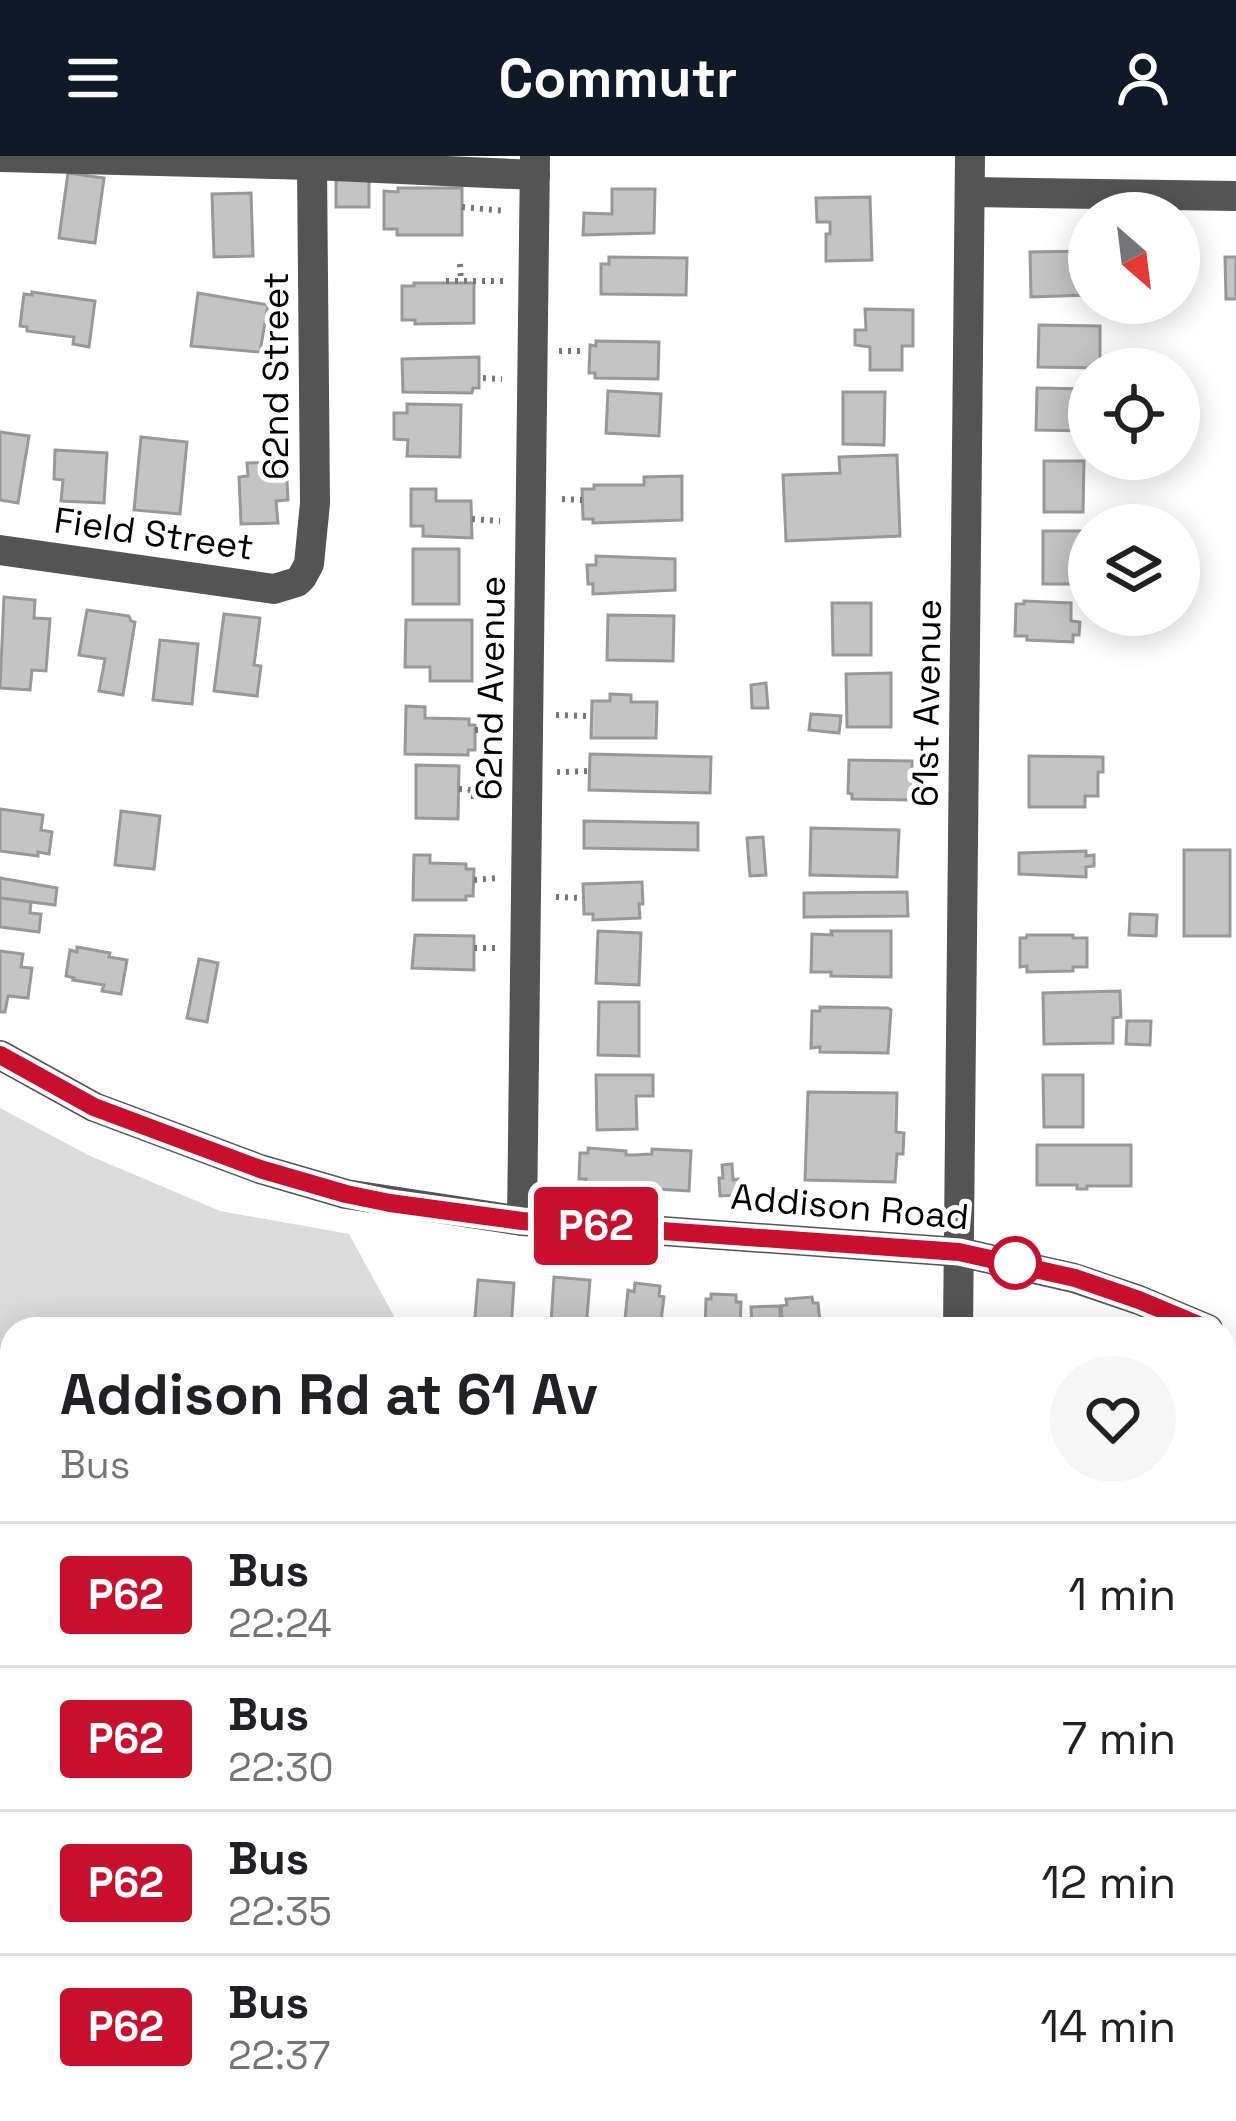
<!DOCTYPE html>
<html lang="en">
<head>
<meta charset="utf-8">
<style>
  body { margin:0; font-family:"Space Grotesk",sans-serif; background:#f6f6f6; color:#202124; height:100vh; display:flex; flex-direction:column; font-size:45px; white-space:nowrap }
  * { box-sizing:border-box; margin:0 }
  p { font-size:39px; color:#757577 }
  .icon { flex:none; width:66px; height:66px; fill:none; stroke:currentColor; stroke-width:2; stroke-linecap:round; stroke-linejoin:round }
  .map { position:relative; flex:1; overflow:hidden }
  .details { position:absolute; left:0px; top:1161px; width:1236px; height:804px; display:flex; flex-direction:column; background:#fff; border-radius:36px 36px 0 0; box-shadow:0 6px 30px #0003 }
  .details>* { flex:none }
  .badge { padding:0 24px; border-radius:9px; font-size:42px; line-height:78px }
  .needle { width:78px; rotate:152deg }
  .buttons { position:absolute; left:1068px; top:36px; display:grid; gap:24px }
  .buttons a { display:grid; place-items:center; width:132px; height:132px; border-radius:50%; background:#fff; box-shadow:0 6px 30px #0003; font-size:60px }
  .map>.badge { position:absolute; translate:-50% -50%; box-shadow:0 0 0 6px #fff }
  .round { display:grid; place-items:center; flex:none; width:126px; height:126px; border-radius:63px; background:#f6f6f6 }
  .summary { display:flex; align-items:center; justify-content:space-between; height:204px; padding:0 60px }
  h1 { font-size:57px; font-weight:800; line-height:90px }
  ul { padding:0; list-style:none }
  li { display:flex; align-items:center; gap:36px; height:144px; padding:0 60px; border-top:3px solid #e0e0e0 }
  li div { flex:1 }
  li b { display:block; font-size:45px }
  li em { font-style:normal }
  li .badge { min-width:132px; font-weight:700; text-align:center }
  header { display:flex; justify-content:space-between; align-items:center; height:156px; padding:0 60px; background:#111827; color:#fff; font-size:54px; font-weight:800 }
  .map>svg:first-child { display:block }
  .green { fill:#dbdbdb }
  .building { fill:#c4c4c4; stroke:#989898; stroke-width:3 }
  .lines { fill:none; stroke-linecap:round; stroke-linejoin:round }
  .path { stroke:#767676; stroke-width:6; stroke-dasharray:3 6; stroke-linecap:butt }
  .minor { stroke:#545454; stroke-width:30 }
  .line-casing { stroke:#fff; stroke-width:27 }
  .line { stroke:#c8102e; stroke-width:18 }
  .stop-dot { fill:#fff; stroke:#c8102e; stroke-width:6 }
  .labels { text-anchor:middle; stroke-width:10; stroke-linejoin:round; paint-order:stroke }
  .street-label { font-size:36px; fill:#000; stroke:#fff }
</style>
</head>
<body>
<header><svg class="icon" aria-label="menu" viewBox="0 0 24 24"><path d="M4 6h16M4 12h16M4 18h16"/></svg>Commutr<svg class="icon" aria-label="person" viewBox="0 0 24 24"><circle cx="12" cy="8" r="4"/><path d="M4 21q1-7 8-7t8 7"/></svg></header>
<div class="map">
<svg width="1236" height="1965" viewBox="0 0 1236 1965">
  <rect width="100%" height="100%" fill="#fff"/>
  <!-- green -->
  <polygon class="green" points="0,952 88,999 220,1055 349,1078 401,1173 12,1173 12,1891 0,1879"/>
  <!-- building -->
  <g class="building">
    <polygon points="68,17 104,22 95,87 59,82"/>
    <rect x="336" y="19" width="33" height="32"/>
    <polygon points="398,32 462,32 462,79 397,79 397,73 384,73 384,35 398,36"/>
    <polygon points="612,33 655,33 654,77 583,79 584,57 612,58"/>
    <polygon points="251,37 253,100 214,101 212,38"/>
    <polygon points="870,41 872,104 826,105 826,78 830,78 830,66 817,66 816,42"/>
    <polygon points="1089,95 1089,139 1031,141 1030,96"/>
    <polygon points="609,101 687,102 686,139 601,138 601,108 609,108"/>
    <polygon points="1225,101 1236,101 1236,143 1226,143"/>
    <polygon points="414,127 474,127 474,167 415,168 415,164 402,164 402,130 414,130"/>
    <polygon points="32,136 95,145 89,191 73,188 74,181 27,175 27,171 20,170 24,138 32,139"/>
    <polygon points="198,137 268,149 260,196 191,190"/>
    <polygon points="865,153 913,154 913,190 902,190 902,214 870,214 870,191 855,189 855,174 866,174"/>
    <polygon points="1039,169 1100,170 1100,212 1038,211"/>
    <polygon points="596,185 659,186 658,223 595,222 595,217 589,217 590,189 596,190"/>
    <polygon points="479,201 479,232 473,232 472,237 403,236 402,203"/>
    <polygon points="1037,232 1089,233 1089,275 1036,274"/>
    <polygon points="608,235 661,238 659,280 606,277"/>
    <polygon points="843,236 885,236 884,289 843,288"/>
    <polygon points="407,248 461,249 460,301 407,300 408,284 394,283 394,257 407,257"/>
    <polygon points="0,276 29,280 18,347 0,344"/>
    <polygon points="141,281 187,286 180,358 134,354"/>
    <polygon points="55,294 107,297 104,347 61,345 63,324 54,323"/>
    <polygon points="897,299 900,380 786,385 783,319 840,317 839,301"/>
    <polygon points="1044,305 1084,305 1083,356 1044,356"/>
    <polygon points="286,306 288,344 276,345 278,367 241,368 239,321 248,320 247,307"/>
    <polygon points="682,320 682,364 593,367 593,363 583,363 582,333 594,333 594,329 644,329 644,321"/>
    <polygon points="411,333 436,333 436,345 471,345 472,382 423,380 423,370 411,370"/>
    <rect x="1043" y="375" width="41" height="53"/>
    <rect x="413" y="393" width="46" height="55"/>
    <polygon points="596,400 675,403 675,434 593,438 593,428 588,428 587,409 596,409"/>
    <polygon points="4,441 35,444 34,462 50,463 46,515 32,514 30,534 0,532"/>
    <polygon points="1024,445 1071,447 1071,465 1080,466 1079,479 1073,479 1073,486 1027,484 1027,480 1015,480 1016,448 1024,448"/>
    <polygon points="832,447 871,447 871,499 833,499"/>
    <polygon points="87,454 129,460 131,465 135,466 123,539 99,535 105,503 79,499"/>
    <polygon points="224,458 260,462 254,509 261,510 257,540 214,535"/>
    <polygon points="608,459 674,460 673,505 607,504"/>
    <polygon points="406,464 472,464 472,525 430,525 430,511 405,511"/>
    <polygon points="160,484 198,488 192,548 153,544"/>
    <polygon points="891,517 891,571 847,571 846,518"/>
    <polygon points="766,527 768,552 752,552 751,529"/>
    <polygon points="610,538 631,539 631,546 657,546 656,582 591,582 592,545 610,545"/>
    <polygon points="406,550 425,551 425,562 469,563 469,569 475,569 475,594 468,594 468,599 405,598"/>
    <polygon points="811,558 841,560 839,577 809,574"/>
    <polygon points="590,598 711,601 710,637 589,634"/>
    <polygon points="1029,600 1103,601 1103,616 1098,616 1098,640 1085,640 1085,651 1029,651"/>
    <polygon points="849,604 912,605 912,644 852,643 852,638 848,637"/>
    <polygon points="416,609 459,610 458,663 416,662"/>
    <polygon points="0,653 43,659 41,674 52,676 49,698 38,696 38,700 0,695"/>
    <polygon points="121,655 160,660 154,713 115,709"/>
    <polygon points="584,665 698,667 698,694 584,692"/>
    <polygon points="811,672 899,674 897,721 810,719"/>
    <polygon points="763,681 766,719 750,720 747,682"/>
    <rect x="1184" y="694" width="46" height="86"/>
    <polygon points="1086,695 1086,700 1094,699 1094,710 1086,711 1086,721 1019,718 1019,697"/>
    <polygon points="414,699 430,699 430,707 466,708 466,713 474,713 473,740 466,740 466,744 413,744"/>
    <polygon points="0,722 57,732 55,749 0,742"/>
    <polygon points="642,726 643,748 639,748 640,762 593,764 593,758 584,758 583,728"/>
    <polygon points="907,736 908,760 804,761 804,737"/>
    <polygon points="0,742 31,746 30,757 41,758 39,776 0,771"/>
    <polygon points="1130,758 1157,759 1156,780 1129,779"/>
    <polygon points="598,775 641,777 639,829 596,827"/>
    <polygon points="831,775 891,775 891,821 831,820 831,816 811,816 812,778 832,779"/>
    <polygon points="415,779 474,780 474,814 412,812"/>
    <polygon points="1027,779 1073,779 1073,782 1087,782 1087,811 1073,811 1073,815 1027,816 1027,810 1020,811 1020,782 1026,782"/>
    <polygon points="77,791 110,797 109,801 127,804 121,838 102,835 104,829 73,824 74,822 66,820 70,794 77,796"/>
    <polygon points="0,795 23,798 21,811 32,812 28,842 8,840 5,856 0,856"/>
    <polygon points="199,803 218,807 207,866 187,862"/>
    <polygon points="1120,835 1121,861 1113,862 1113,887 1044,888 1043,837"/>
    <polygon points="599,846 639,846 639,900 598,899"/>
    <polygon points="820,851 888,852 891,854 888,897 820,896 820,891 811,892 812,855 820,855"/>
    <polygon points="1127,865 1151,865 1150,889 1126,888"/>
    <polygon points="596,919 653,919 653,940 636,940 637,973 597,974"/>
    <polygon points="1043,919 1083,919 1083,971 1044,971"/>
    <polygon points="808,936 897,937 896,976 904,977 903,998 897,998 895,1026 805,1024"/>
    <polygon points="1037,989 1131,989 1131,1030 1087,1030 1087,1033 1077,1033 1077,1029 1037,1029"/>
    <polygon points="588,992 626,995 626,999 634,999 652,998 652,993 691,995 689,1035 585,1029 586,1023 579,1023 580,997 588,997"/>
    <polygon points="732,1008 733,1024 738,1023 739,1039 720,1040 719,1022 723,1022 722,1009"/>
    <polygon points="554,1121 590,1124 586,1173 545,1173 545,1167 551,1167"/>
    <polygon points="478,1124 514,1127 511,1173 474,1173"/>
    <polygon points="635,1127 660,1130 659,1140 664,1141 660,1173 624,1173 628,1134 634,1136"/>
    <polygon points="711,1138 736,1139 736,1146 741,1146 740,1173 705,1173 706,1143 711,1143"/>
    <polygon points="812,1141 813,1147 818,1147 820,1166 835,1165 835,1173 783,1173 781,1150 787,1149 786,1143"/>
    <polygon points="780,1150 780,1173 752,1173 751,1151"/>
    <polygon points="1231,1805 1236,1815 1236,1924 1227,1903 1224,1905 1224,1808"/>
    <polygon points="124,1953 170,1953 172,1956 158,1965 132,1965"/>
    <polygon points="266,1953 284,1953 291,1965 245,1965"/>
    <polygon points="455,1953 508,1953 514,1963 528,1953 536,1965 463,1965"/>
  </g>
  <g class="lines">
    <!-- path -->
    <g class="path">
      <polyline points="462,51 506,55"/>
      <polyline points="460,108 461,125"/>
      <polyline points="446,125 507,125"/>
      <polyline points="559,195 586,195"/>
      <polyline points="483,222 502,223"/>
      <polyline points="562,343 582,344"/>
      <polyline points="472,363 500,365"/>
      <polyline points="556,559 588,560"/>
      <polyline points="475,574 502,574"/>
      <polyline points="557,616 590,615"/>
      <polyline points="459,633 470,634 470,640 497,641"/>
      <polyline points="474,724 498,722"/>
      <polyline points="556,741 582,742"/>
      <polyline points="474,792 497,792"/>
    </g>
    <!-- minor -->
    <g class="minor">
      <polyline points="0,1 312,9 535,19"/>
      <polyline points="970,36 1236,40"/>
      <polyline points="0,394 274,433 297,426 302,421 309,408 315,347 312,9"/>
      <polyline points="0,899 94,951 260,1013 346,1038 522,1065 959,1096 1074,1122 1139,1144 1208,1173"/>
      <polyline points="522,1065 535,0"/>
      <polyline points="958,1173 970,0"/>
      <polyline points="1224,1615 1236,1642"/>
      <polyline points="1224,1737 1236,1733"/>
      <polyline points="0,1938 12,1928"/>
      <polyline points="351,1953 357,1965"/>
      <polyline points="821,1953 828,1965"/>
    </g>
  </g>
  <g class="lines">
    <defs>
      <polyline id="line" points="0,899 94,951 260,1013 346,1038 390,1047 522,1065 959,1096 1075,1122 1139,1144 1208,1173"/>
    </defs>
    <!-- line casing -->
    <use href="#line" class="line-casing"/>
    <!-- line -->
    <use href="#line" class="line"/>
  </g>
  <!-- markers -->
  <circle class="stop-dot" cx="1015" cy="1107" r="24"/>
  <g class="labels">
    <!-- street labels -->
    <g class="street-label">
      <text transform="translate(275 220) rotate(-90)" y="13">62nd Street</text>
      <text transform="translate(154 377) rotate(8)" y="13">Field Street</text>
      <text transform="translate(490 532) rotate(-89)" y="13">62nd Avenue</text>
      <text transform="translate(926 547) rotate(-89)" y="13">61st Avenue</text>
      <text transform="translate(850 1050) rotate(5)" y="13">Addison Road</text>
    </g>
  </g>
</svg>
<div class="buttons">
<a><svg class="needle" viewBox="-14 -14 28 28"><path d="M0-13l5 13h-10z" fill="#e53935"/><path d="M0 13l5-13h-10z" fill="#757577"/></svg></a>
<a><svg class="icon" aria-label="locate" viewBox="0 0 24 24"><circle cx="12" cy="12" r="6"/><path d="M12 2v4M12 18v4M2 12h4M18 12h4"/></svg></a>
<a><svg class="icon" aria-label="layers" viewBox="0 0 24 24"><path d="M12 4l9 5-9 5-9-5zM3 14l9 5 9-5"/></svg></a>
</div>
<b class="badge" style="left:596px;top:1070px;background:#c8102e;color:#fff">P62</b>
<section class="details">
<div class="summary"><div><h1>Addison Rd at 61 Av</h1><p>Bus</p></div><a class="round"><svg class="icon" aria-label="heart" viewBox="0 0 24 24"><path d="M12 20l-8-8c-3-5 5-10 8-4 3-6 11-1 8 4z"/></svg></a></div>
<ul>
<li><span class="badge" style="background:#c8102e;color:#fff">P62</span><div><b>Bus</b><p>22:24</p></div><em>1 min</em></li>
<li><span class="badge" style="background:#c8102e;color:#fff">P62</span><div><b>Bus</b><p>22:30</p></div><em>7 min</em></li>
<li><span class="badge" style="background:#c8102e;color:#fff">P62</span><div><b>Bus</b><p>22:35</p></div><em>12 min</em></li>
<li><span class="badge" style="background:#c8102e;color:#fff">P62</span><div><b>Bus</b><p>22:37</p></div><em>14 min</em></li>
</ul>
</section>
</div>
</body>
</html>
